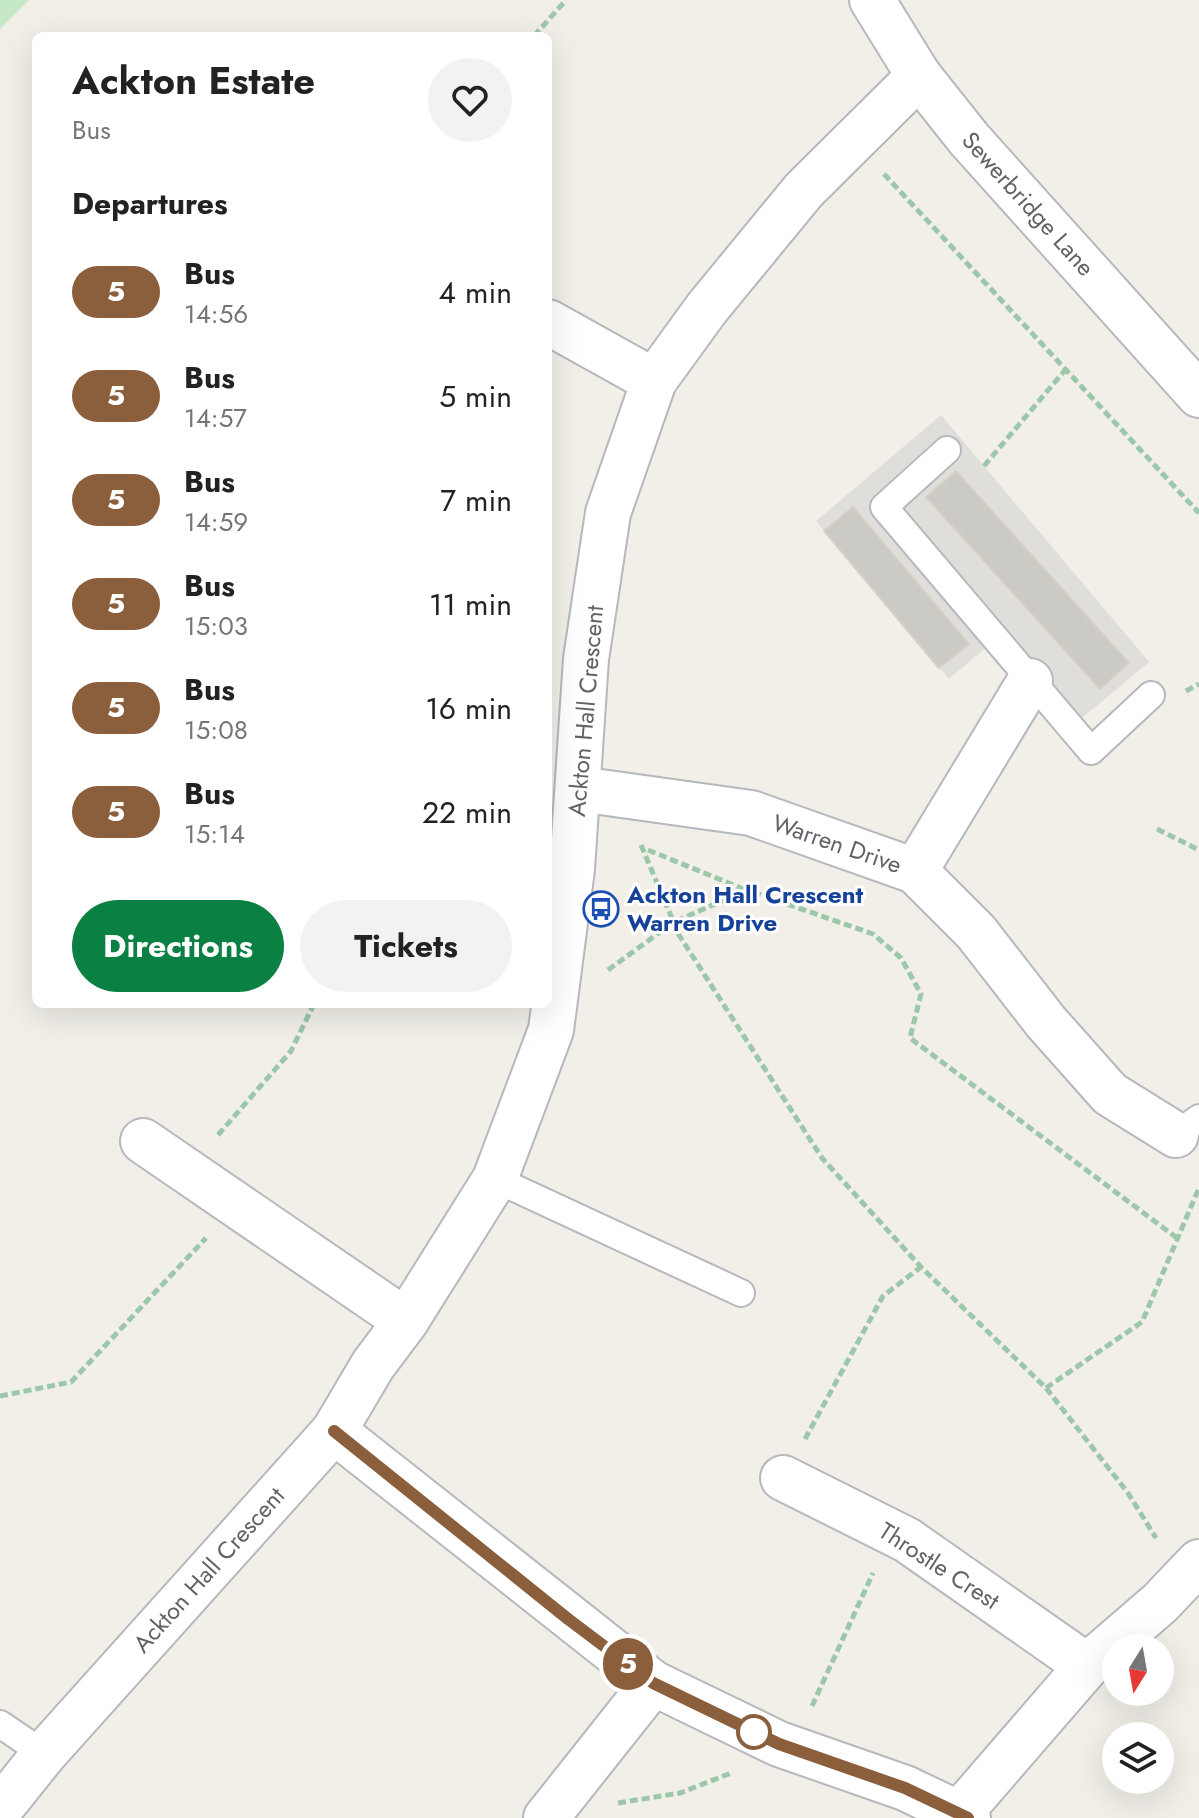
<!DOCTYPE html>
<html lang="en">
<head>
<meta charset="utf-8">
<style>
  body { margin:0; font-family:Jost,sans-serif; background:#f2f2f2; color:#222; height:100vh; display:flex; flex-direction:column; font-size:30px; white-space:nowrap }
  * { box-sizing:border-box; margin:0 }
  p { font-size:26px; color:#767676 }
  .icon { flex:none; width:44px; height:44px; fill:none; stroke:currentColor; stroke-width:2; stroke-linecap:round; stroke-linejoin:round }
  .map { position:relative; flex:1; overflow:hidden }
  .details { position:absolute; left:32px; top:32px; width:520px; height:976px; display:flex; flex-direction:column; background:#fff; border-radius:12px; box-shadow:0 8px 32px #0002 }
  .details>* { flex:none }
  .badge { padding:0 16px; border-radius:26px; font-size:28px; line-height:52px }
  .needle { width:52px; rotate:191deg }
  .controls { position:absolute; left:1102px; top:1634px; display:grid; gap:16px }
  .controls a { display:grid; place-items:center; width:72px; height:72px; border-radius:50%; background:#fff; box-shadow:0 8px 32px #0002; font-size:40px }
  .map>.badge { position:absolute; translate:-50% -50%; box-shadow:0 0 0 4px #fff }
  h2 { padding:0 40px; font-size:30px; line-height:72px }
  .round { display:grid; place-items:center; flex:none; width:84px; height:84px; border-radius:42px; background:#f2f2f2 }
  .overview { display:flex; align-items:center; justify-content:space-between; height:136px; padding:0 40px }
  h1 { font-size:38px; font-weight:700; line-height:60px }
  .action { display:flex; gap:16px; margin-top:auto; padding:16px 40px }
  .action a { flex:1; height:92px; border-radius:48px; background:#0b8043; color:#fff; font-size:32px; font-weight:700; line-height:92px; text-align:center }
  .action a+a { background:#f2f2f2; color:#222 }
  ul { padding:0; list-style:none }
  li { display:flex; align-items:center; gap:24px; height:104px; padding:0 40px }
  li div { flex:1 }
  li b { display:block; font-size:30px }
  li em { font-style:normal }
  li .badge { min-width:88px; font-weight:700; text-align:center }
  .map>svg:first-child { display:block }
  .industrial { fill:#e0deda }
  .green { fill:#c5e8c5 }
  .building { fill:#cccac5; stroke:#d6d1c6; stroke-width:2 }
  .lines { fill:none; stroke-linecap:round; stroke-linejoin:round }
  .service-casing { stroke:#b5b8bc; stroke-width:30 }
  .minor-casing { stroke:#b5b8bc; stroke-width:48 }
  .tertiary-casing { stroke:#b5b8bc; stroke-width:48 }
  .path { stroke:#9cc7a9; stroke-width:5; stroke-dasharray:8 4; stroke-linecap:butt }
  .service { stroke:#fff; stroke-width:26 }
  .minor { stroke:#fff; stroke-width:44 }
  .tertiary { stroke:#fff; stroke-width:44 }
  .line-casing { stroke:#fff; stroke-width:18 }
  .line { stroke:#8b5e3c; stroke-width:12 }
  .stop-dot { fill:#fff; stroke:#8b5e3c; stroke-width:4 }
  .labels { text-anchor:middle; stroke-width:6; stroke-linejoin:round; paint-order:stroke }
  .street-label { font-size:24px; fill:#5f6368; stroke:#fff }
  .transit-label { font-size:24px; font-weight:bold; fill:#164399; stroke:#fff; text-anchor:start }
</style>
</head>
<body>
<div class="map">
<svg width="1199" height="1818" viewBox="0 0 1199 1818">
  <rect width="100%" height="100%" fill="#f1efe8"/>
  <!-- industrial -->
  <polygon class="industrial" points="941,415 1149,662 1070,728 996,639 949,679 816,521"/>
  <!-- green -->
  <polygon class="green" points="0,0 29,0 0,29"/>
  <!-- building -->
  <g class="building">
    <polygon points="956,471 1129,663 1100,689 926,497"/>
    <polygon points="853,507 969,644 939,668 824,531"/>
  </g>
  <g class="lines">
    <defs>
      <g id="service">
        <polyline points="947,450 884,507 1091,751 1151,695"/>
        <polyline points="1176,1135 1199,1118"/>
        <polyline points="495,1179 741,1293"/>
        <polyline points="0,1724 44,1754"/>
      </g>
      <g id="minor">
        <polyline points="548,322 654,381"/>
        <polyline points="579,789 751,813 915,871 976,932 1046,1022 1110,1094 1176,1135"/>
        <polyline points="915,871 1030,681"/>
        <polyline points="143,1141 406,1321"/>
        <polyline points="334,1431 653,1683 779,1744 905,1788 968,1818"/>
        <polyline points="783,1478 907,1540 1087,1666"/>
        <polyline points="0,1809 44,1754 334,1431 373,1365 406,1321 495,1179 551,1030 572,869 586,659 608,513 654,381 707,308 804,190 919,76"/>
        <polyline points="959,1814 1087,1666 1160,1603 1199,1562"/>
        <polyline points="546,1818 653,1683"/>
      </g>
      <polyline id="tertiary" points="872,0 919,76 969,139 1199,395"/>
    </defs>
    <!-- service casing -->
    <use href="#service" class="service-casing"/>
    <!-- minor casing -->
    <use href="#minor" class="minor-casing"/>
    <!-- tertiary casing -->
    <use href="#tertiary" class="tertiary-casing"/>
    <!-- path -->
    <g class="path">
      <polyline points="534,36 566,0"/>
      <polyline points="884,174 1199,513"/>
      <polyline points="984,466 1066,369"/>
      <polyline points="1186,691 1199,684"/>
      <polyline points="1157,829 1199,850"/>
      <polyline points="641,845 679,935 822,1158 921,1267 1046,1388 1128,1493 1156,1538"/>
      <polyline points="648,850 746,890"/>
      <polyline points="608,970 674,922 747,890 873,934 901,958 921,994 910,1038 1177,1238"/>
      <polyline points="218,1135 291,1051 314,1004"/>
      <polyline points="1046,1388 1142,1322 1199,1188"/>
      <polyline points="0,1396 71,1382 206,1238"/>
      <polyline points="805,1439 883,1296 921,1267"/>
      <polyline points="812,1706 873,1573"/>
      <polyline points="618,1803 680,1793 731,1773"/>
    </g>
    <!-- service -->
    <use href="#service" class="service"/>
    <!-- minor -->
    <use href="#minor" class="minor"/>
    <!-- tertiary -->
    <use href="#tertiary" class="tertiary"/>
  </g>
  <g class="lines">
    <defs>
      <polyline id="line" points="334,1431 568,1619 653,1683 779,1744 905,1788 968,1818"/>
    </defs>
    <!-- line casing -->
    <use href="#line" class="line-casing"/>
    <!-- line -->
    <use href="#line" class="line"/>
  </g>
  <!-- icons -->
  <defs>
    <symbol id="bus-ring" viewBox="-11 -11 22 22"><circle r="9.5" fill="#fff" stroke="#1a4fb4" stroke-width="1.5"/><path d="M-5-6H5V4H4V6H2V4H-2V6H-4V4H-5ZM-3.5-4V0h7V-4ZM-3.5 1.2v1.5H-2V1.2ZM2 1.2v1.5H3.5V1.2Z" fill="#1a4fb4"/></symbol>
  </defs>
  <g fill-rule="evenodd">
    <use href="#bus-ring" x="581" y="889" width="40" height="40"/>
  </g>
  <!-- markers -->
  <circle class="stop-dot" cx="754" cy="1732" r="16"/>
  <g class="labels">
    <!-- street labels -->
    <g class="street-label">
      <text transform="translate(1028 204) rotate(48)" y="8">Sewerbridge Lane</text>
      <text transform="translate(586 711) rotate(-85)" y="8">Ackton Hall Crescent</text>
      <text transform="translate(837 844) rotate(19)" y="8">Warren Drive</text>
      <text transform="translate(939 1566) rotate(33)" y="8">Throstle Crest</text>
      <text transform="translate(209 1570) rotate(-48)" y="8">Ackton Hall Crescent</text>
    </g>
    <!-- transit labels -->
    <g class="transit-label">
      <text x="627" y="903">Ackton Hall Crescent<tspan x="627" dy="28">Warren Drive</tspan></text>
    </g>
  </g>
</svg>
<div class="controls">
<a><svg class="needle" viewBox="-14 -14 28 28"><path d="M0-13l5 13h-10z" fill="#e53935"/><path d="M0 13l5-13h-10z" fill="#767676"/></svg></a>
<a><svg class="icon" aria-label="layers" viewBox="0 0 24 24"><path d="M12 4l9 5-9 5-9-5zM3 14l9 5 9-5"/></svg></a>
</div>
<b class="badge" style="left:628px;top:1664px;background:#8b5e3c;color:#fff">5</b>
<section class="details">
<div class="overview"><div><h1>Ackton Estate</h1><p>Bus</p></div><a class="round"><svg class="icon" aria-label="heart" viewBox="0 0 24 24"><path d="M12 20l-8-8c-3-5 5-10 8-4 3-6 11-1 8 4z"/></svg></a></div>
<h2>Departures</h2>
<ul>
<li><span class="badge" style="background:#8b5e3c;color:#fff">5</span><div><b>Bus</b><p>14:56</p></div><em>4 min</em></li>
<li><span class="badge" style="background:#8b5e3c;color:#fff">5</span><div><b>Bus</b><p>14:57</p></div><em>5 min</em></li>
<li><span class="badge" style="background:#8b5e3c;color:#fff">5</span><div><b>Bus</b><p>14:59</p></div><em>7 min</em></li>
<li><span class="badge" style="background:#8b5e3c;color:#fff">5</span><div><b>Bus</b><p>15:03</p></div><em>11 min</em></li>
<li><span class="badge" style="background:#8b5e3c;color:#fff">5</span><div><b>Bus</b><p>15:08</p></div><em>16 min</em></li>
<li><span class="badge" style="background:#8b5e3c;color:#fff">5</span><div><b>Bus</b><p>15:14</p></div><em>22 min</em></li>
</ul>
<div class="action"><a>Directions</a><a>Tickets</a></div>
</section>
</div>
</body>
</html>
